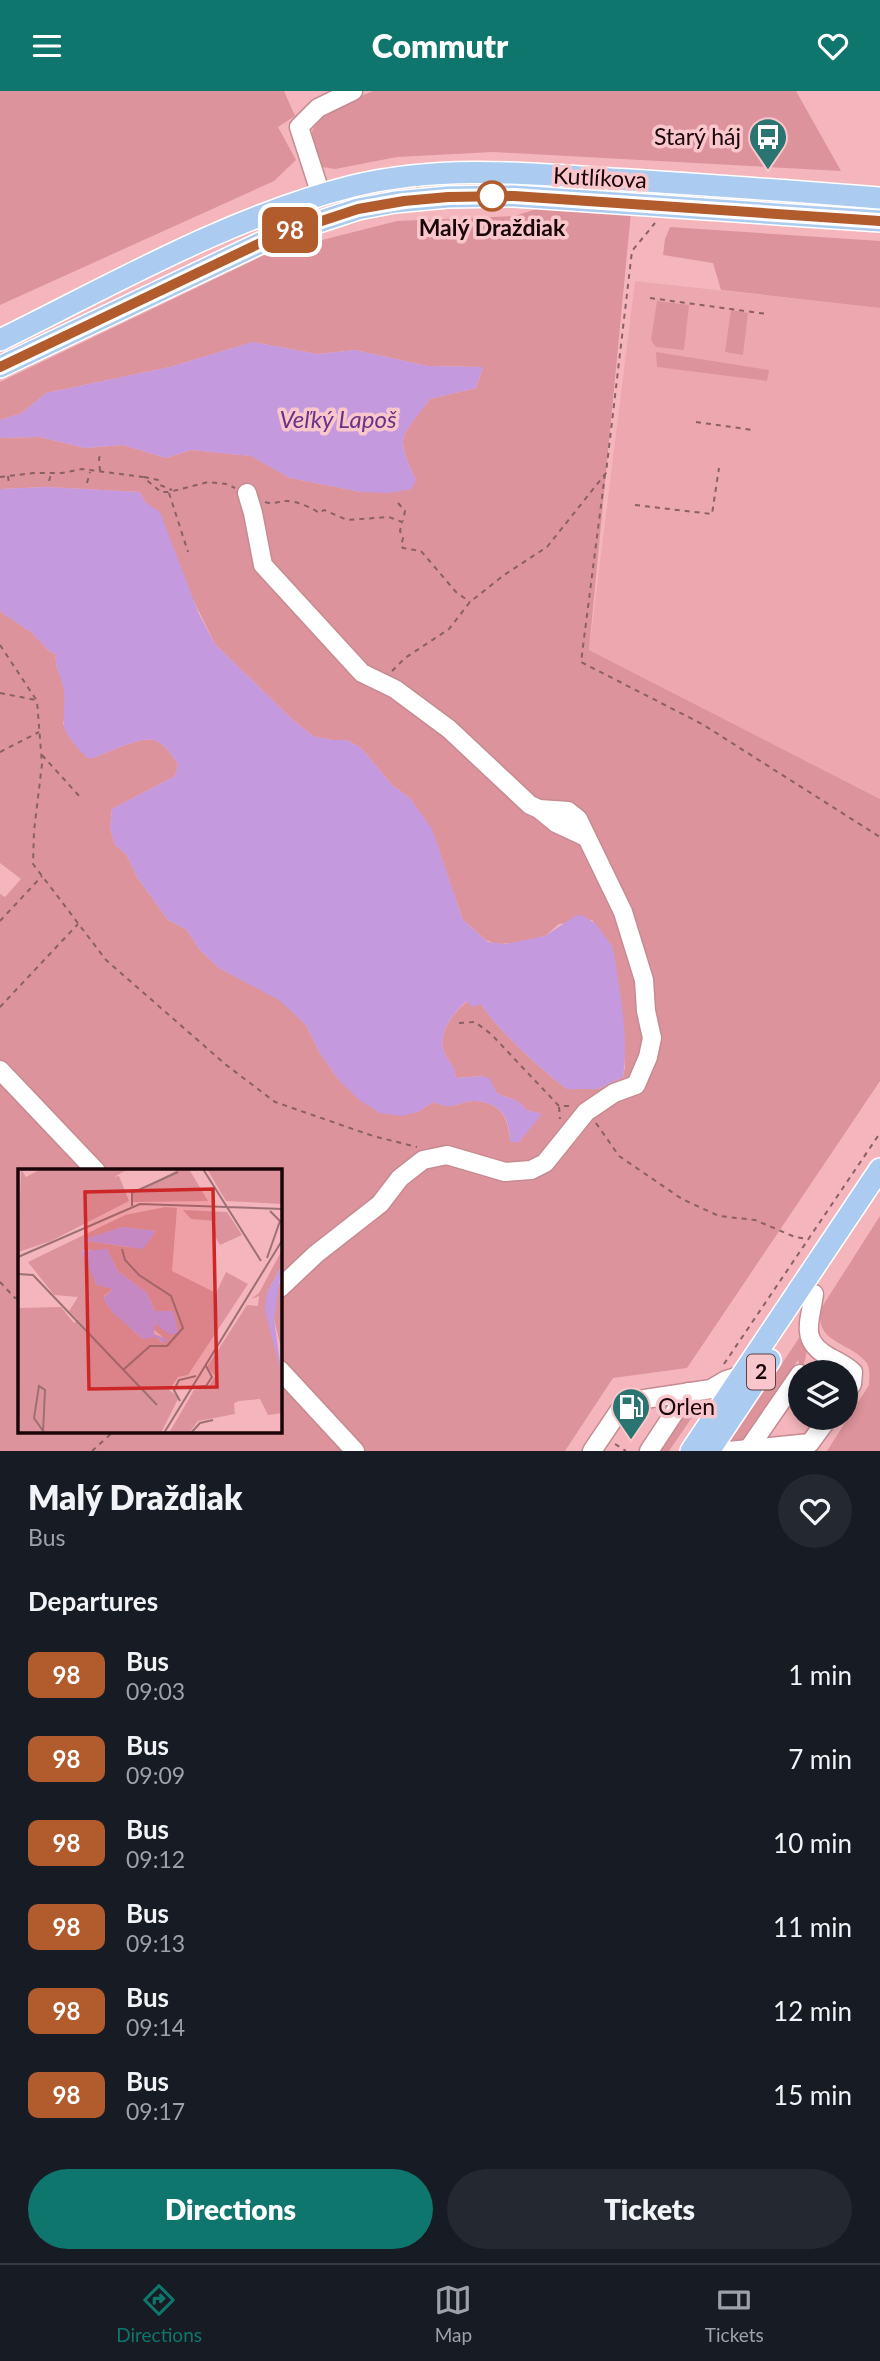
<!DOCTYPE html>
<html lang="en">
<head>
<meta charset="utf-8">
<style>
  body { margin:0; font-family:Lato,sans-serif; background:#242831; color:#f1f3f6; height:100vh; display:flex; flex-direction:column; font-size:26px; white-space:nowrap }
  * { box-sizing:border-box; margin:0 }
  p { font-size:23px; color:#9ea1a6 }
  .icon { flex:none; width:38px; height:38px; fill:none; stroke:currentColor; stroke-width:2; stroke-linecap:round; stroke-linejoin:round }
  .map { position:relative; height:1360px; overflow:hidden }
  .drawer { display:flex; flex-direction:column; background:#171b24; flex:1 }
  .drawer>* { flex:none }
  .badge { padding:0 14px; border-radius:10px; font-size:24px; line-height:46px }
  .tools { position:absolute; left:788px; top:1269px; display:grid; gap:14px }
  .tools a { display:grid; place-items:center; width:70px; height:70px; border-radius:50%; background:#171b24; box-shadow:0 4px 10px #0003; font-size:35px }
  .map>.badge { position:absolute; translate:-50% -50%; box-shadow:0 0 0 4px #fff }
  h2 { padding:0 28px; font-size:26px; line-height:63px }
  .round { display:grid; place-items:center; flex:none; width:74px; height:74px; border-radius:37px; background:#242831 }
  .summary { display:flex; align-items:center; justify-content:space-between; height:119px; padding:0 28px }
  h1 { font-size:33px; font-weight:800; line-height:52px }
  .primary-button { display:flex; gap:14px; margin-top:auto; padding:14px 28px }
  .primary-button a { flex:1; height:80px; border-radius:42px; background:#0f766e; color:#fff; font-size:28px; font-weight:800; line-height:80px; text-align:center }
  .primary-button a+a { background:#242831; color:#f1f3f6 }
  ul { padding:0; list-style:none }
  li { display:flex; align-items:center; gap:21px; height:84px; padding:0 28px }
  li div { flex:1 }
  li b { display:block; font-size:26px }
  li em { font-style:normal }
  li .badge { min-width:77px; font-weight:700; text-align:center }
  header { display:flex; justify-content:space-between; align-items:center; height:91px; padding:0 28px; background:#0f766e; color:#fff; font-size:32px; font-weight:800 }
  .menu { display:flex; justify-content:space-around; align-items:center; height:98px; border-top:2px solid #363941; background:#171b24; font-size:19px; color:#9ea1a6 }
  .menu a { display:grid; justify-items:center; gap:4px }
  .menu .current { color:#0f766e }
  .map>svg:first-child { display:block }
  .built { fill:#eda8af }
  .green { fill:#dd939b; fill-rule:evenodd }
  .water { fill:#c599de }
  .lines { fill:none; stroke-linecap:round; stroke-linejoin:round }
  .minor-casing { stroke:#c68b91; stroke-width:21 }
  .major-casing { stroke:#fff; stroke-width:24 }
  .path { stroke:#896064; stroke-width:2; stroke-dasharray:5 5; stroke-linecap:butt }
  .minor { stroke:#fff; stroke-width:18 }
  .major { stroke:#abcbf0; stroke-width:21 }
  .line-casing { stroke:#fff; stroke-width:16 }
  .line { stroke:#b25c2e; stroke-width:10 }
  .stop-dot { fill:#fff; stroke:#b25c2e; stroke-width:3.5 }
  .labels { text-anchor:middle; stroke-width:7; stroke-linejoin:round; paint-order:stroke }
  .shield { fill:#f9c7cb; stroke:#5d4043; stroke-width:2 }
  .shield-label { font-size:21px; font-weight:bold; fill:#1a0609 }
  .poi-label { font-size:23px; fill:#1a0609; stroke:#f9c7cb; text-anchor:end }
  .street-label { font-size:23px; fill:#1a0609; stroke:#f9c7cb }
  .stop-label { font-size:23px; font-weight:bold; fill:#1a0609; stroke:#f9c7cb }
  .water-label { font-size:24px; font-style:italic; fill:#6a3486; stroke:#f9c7cb }
  .inset-road { fill:none; stroke:#9d7074; stroke-width:2 }
  .view { fill:#cd2626; fill-opacity:0.15; stroke:#cd2626; stroke-width:3.5 }
  .inset-edge { fill:none; stroke:#1a0609; stroke-width:3.5 }
</style>
</head>
<body>
<header><svg class="icon" aria-label="menu" viewBox="0 0 24 24"><path d="M4 6h16M4 12h16M4 18h16"/></svg>Commutr<svg class="icon" aria-label="heart" viewBox="0 0 24 24"><path d="M12 20l-8-8c-3-5 5-10 8-4 3-6 11-1 8 4z"/></svg></header>
<div class="map">
<svg width="880" height="1360" viewBox="0 0 880 1360">
  <rect width="100%" height="100%" fill="#f4b6bc"/>
  <!-- built -->
  <polygon class="built" points="635,190 880,217 880,708 589,559"/>
  <!-- green -->
  <g class="green">
    <polygon points="0,0 284,0 295,25 278,36 296,69 274,90 0,214"/>
    <path d="M373 0H796L841 80 493 61 397 66 335 78 322 76C318 70 312 63 311 56 306 22 348 11 373 0Z"/>
    <path d="M545 115 631 121 589 559 880 708V990L687 1277 613 1287 565 1360H0V803L5 806 21 788 0 772V518L2 522 31 541 49 560 56 563C54 575 62 586 64 597 66 609 66 621 63 633L93 667C107 662 141 645 154 649 164 652 172 664 178 673L175 685 112 718 110 737 115 754 126 763 137 786 168 829 186 838 199 858 219 877 279 908 306 934 321 964 338 988 418 1021 433 1011C438 1013 443 1015 449 1015 458 1015 467 1009 476 1010 502 1012 509 1028 510 1051H519L541 1023 527 1019 518 1010 498 1003 482 985 456 987C454 972 450 974 445 963 436 944 453 921 468 910L481 913C496 938 543 980 567 998H598L623 986 625 976 612 855 592 829 559 833 545 845 514 852 496 853 486 849 463 829 432 739 410 707 392 694 361 657 347 649H332L313 645 294 630 215 553 140 401 47 396 0 398V347L40 346 85 357 123 354 166 367 191 359 252 365 290 387 361 401 416 389C394 343 401 347 430 308L476 297 483 276 428 275 355 259 318 263 253 251 170 276 46 302 22 322 0 329V291L267 163 397 130 515 125ZM19 1080H280V1341H19Z"/>
    <polygon points="670,136 880,150 880,217 721,199 713,172 663,164 665,148"/>
    <polygon points="657,210 689,214 684,259 656,256 651,249"/>
    <polygon points="731,219 748,222 743,264 725,261"/>
    <polygon points="656,261 769,279 767,290 657,276"/>
    <path d="M880 1125V1360H827L869 1294C869 1287 871 1277 866 1271 850 1251 816 1253 820 1219Z"/>
    <path d="M799 1247 805 1248C808 1259 807 1267 801 1278L798 1269 757 1329 759 1338 753 1347 735 1352 731 1349Z"/>
    <polygon points="702,1308 703,1310 669,1360 661,1360 679,1333 677,1322 684,1313"/>
  </g>
  <!-- water -->
  <g class="water">
    <path d="M253 251 318 263 355 259 428 275 483 276 476 297 430 308C401 348 394 343 416 389L412 398 389 402 361 401 290 387 251 365 191 359 166 367 123 354 85 357 40 346 0 347V329L22 322 46 302 170 276Z"/>
    <path d="M47 396 140 401 145 411 160 421 199 523 215 553 294 630 313 645 332 649H347L361 657 392 694 410 707 432 738 463 829 488 851 505 853 545 845 575 825 582 824 596 833 612 855 614 862C620 902 629 945 623 986L598 998H567C543 980 496 938 481 913L472 916 467 910C453 921 436 944 445 963 450 974 454 972 456 987L482 985 489 987 498 1003 518 1010 527 1019 542 1023 519 1051H510C510 1028 502 1012 476 1010 467 1009 458 1015 449 1015 444 1015 438 1013 433 1011L418 1021 402 1025 380 1022 359 1009 338 988 321 964 306 934 279 909 219 877 199 858 186 838 168 829 137 786 126 763 115 754 110 737 112 718 175 685 178 673C172 664 164 652 154 649 141 645 107 662 93 667H87C79 658 67 647 64 635 63 629 65 610 64 601 63 588 54 576 56 563L49 560 31 541 2 522 0 518V398Z"/>
  </g>
  <g class="lines">
    <defs>
      <g id="minor">
        <polyline points="321,104 299,36 318,17 353,0"/>
        <polyline points="247,402 253,422 263,474 362,582 395,598 449,638 530,714 539,718 568,720 578,728 623,821 644,889 646,920 652,947 648,966 636,994 614,1002 586,1021 545,1072 531,1079 505,1081 447,1064 423,1069 400,1087 380,1113 316,1163 280,1197"/>
        <polyline points="539,718 556,732 586,746"/>
        <polyline points="0,979 96,1080"/>
        <path d="M814 1203C810 1232 799 1249 829 1266 837 1270 846 1274 853 1281L852 1293 845 1303"/>
        <polyline points="280,1279 355,1360"/>
        <polyline points="749,1357 800,1283"/>
        <polyline points="592,1360 625,1311 711,1298 726,1289 742,1284"/>
        <polyline points="649,1360 688,1301"/>
        <polyline points="728,1360 810,1352 829,1326"/>
      </g>
      <g id="major">
        <path d="M0 249C114 193 229 126 353 95 436 74 526 82 611 88 701 93 790 100 880 107"/>
        <polyline points="0,276 273,146 358,118 395,111 448,106 514,105 880,130"/>
        <polyline points="691,1360 880,1078"/>
        <polyline points="709,1360 770,1269"/>
      </g>
    </defs>
    <!-- minor casing -->
    <use href="#minor" class="minor-casing"/>
    <!-- major casing -->
    <use href="#major" class="major-casing"/>
    <!-- path -->
    <g class="path">
      <polyline points="650,207 767,223"/>
      <polyline points="696,331 753,339"/>
      <polyline points="100,380 99,367 102,362"/>
      <polyline points="605,383 581,571 702,633 880,746"/>
      <polyline points="8,385 9,393"/>
      <polyline points="0,386 34,382 62,382 82,378 143,386 161,401 169,401 208,391 226,393 235,397"/>
      <polyline points="144,386 158,389 160,394 172,399"/>
      <polyline points="49,390 51,383"/>
      <polyline points="87,392 90,381"/>
      <polyline points="169,402 188,461"/>
      <path d="M265 411C274 414 279 410 287 410 296 410 313 417 319 422L324 419 347 429 389 426 402 431 400 440 403 447 401 455 403 457 421 460 456 501 470 511"/>
      <polyline points="398,412 405,420 403,430"/>
      <polyline points="635,414 712,423 719,377"/>
      <polyline points="0,554 37,610 42,673 34,740 33,773 106,869 225,973 275,1011 373,1045 417,1056"/>
      <polyline points="392,580 405,567 449,538 470,511 504,484 547,456 606,382 632,160 655,132"/>
      <polyline points="0,602 36,609"/>
      <polyline points="0,661 39,641"/>
      <polyline points="42,664 81,707"/>
      <polyline points="0,830 42,785"/>
      <polyline points="0,916 78,833"/>
      <polyline points="459,932 475,931 491,943 559,1015 572,1015"/>
      <polyline points="559,1016 560,1028"/>
      <polyline points="596,1032 619,1065 682,1108 719,1125 755,1129 795,1146 809,1148"/>
      <polyline points="0,1191 15,1207 19,1206"/>
      <polyline points="724,1273 880,1042"/>
      <polyline points="615,1353 626,1360"/>
      <polyline points="92,1360 113,1341"/>
    </g>
    <!-- minor -->
    <use href="#minor" class="minor"/>
    <!-- major -->
    <use href="#major" class="major"/>
  </g>
  <g class="lines">
    <defs>
      <polyline id="line" points="0,276 273,146 358,118 404,110 448,106 514,105 880,130"/>
    </defs>
    <!-- line casing -->
    <use href="#line" class="line-casing"/>
    <!-- line -->
    <use href="#line" class="line"/>
  </g>
  <!-- icons -->
  <defs>
    <symbol id="bus-pin" viewBox="-11 -11 22 30"><path d="M0 17L-7.5 6A9.5 9.5 0 1 1 7.5 6Z" fill="#2a7472" stroke="#f9c7cb"/><path d="M-5-6H5V4H4V6H2V4H-2V6H-4V4H-5ZM-3.5-4V0h7V-4ZM-3.5 1.2v1.5H-2V1.2ZM2 1.2v1.5H3.5V1.2Z" fill="#fff"/></symbol>
    <symbol id="fuel-pin" viewBox="-11 -11 22 30"><path d="M0 17L-7.5 6A9.5 9.5 0 1 1 7.5 6Z" fill="#2a7472" stroke="#f9c7cb"/><path d="M-5.5-6h7V0h2V4h1.3V-2.5L3-4.5l.8-.8L6-3V5H2.5V1h-1V6h-7ZM-4.2-4.7v3.2H.2V-4.7Z" fill="#fff"/></symbol>
  </defs>
  <g fill-rule="evenodd">
    <use href="#bus-pin" x="746" y="24" width="44" height="60"/>
    <use href="#fuel-pin" x="609" y="1294" width="44" height="60"/>
  </g>
  <!-- markers -->
  <circle class="stop-dot" cx="492" cy="105" r="14"/>
  <g class="labels">
    <!-- shield labels -->
    <rect class="shield" x="747" y="1263.5" width="28" height="35" rx="5"/>
    <g class="shield-label">
      <text x="761" y="1288">2</text>
    </g>
    <!-- poi labels -->
    <g class="poi-label">
      <text x="741" y="54">Starý háj</text>
      <text x="658" y="1324" text-anchor="start">Orlen</text>
    </g>
    <!-- street labels -->
    <g class="street-label">
      <text transform="translate(600 87) rotate(3)" y="8">Kutlíkova</text>
    </g>
    <!-- stop labels -->
    <g class="stop-label">
      <text x="492" y="145">Malý Draždiak</text>
    </g>
    <!-- water labels -->
    <g class="water-label">
      <text x="338" y="337">Veľký Lapoš</text>
    </g>
  </g>
  <!-- overview -->
  <g transform="translate(18 1078)">
    <rect width="264" height="264" fill="#f4b6bc"/>
    <path d="M3 0 8 8 23 0H110L96 8 101 7 111 32 33 72 0 83ZM161 0H171L190 32 114 33 115 25ZM189 0H264V35L208 32ZM147 38 159 39 154 102 198 124 208 103 230 115 170 206 160 208 151 221 161 228 143 264H2L0 139 43 138 56 154 60 151 51 142 60 128 36 126 10 93 107 46ZM105 58 138 62 127 74 110 78 65 71ZM65 81H89L100 102 129 124 137 142 144 145 153 141 145 160 138 154 134 159 146 169 144 174 139 168H122L89 136 86 127 95 120 78 114ZM165 41 209 43 224 66 202 76 196 66 198 52 173 50ZM264 81V96L249 124 264 207V244L250 246 242 230 221 232 216 234 217 245 180 252 171 264H151L176 221 191 218 197 207 189 198 229 136 240 137 241 127 233 130 241 124ZM264 110V183L256 150 257 123Z" fill="#dd939b" fill-rule="evenodd"/>
    <path d="M105 58 138 62 125 80 64 71ZM89 80 100 102 129 124 137 142H156L160 164 152 166 137 154 136 165 149 170 145 174 139 168 125 170 94 143 85 129 95 120 79 116 63 82ZM264 96 256 150 264 207 247 141 249 124Z" fill="#c599de"/>
    <path class="inset-road" d="M185 0 243 92M114 37V24L160 3M104 80 107 91 121 106 153 127 165 159 149 177H132L105 201M0 88 122 35 265 40M249 89 262 52 252 42M0 105 15 106 139 236M174 219 188 217 194 208 188 197M162 232 156 221 161 211 178 207M25 262 16 249 21 217 27 221 25 264M146 264 265 70M173 264 182 254 195 251"/>
    <path class="view" d="M195 20 199 218 71 220 67 23Z"/>
    <rect width="264" height="264" class="inset-edge"/>
  </g>
</svg>
<div class="tools">
<a><svg class="icon" aria-label="layers" viewBox="0 0 24 24"><path d="M12 4l9 5-9 5-9-5zM3 14l9 5 9-5"/></svg></a>
</div>
<b class="badge" style="left:290px;top:139px;background:#b25c2e;color:#fff">98</b>
</div>
<section class="drawer">
<div class="summary"><div><h1>Malý Draždiak</h1><p>Bus</p></div><a class="round"><svg class="icon" aria-label="heart" viewBox="0 0 24 24"><path d="M12 20l-8-8c-3-5 5-10 8-4 3-6 11-1 8 4z"/></svg></a></div>
<h2>Departures</h2>
<ul>
<li><span class="badge" style="background:#b25c2e;color:#fff">98</span><div><b>Bus</b><p>09:03</p></div><em>1 min</em></li>
<li><span class="badge" style="background:#b25c2e;color:#fff">98</span><div><b>Bus</b><p>09:09</p></div><em>7 min</em></li>
<li><span class="badge" style="background:#b25c2e;color:#fff">98</span><div><b>Bus</b><p>09:12</p></div><em>10 min</em></li>
<li><span class="badge" style="background:#b25c2e;color:#fff">98</span><div><b>Bus</b><p>09:13</p></div><em>11 min</em></li>
<li><span class="badge" style="background:#b25c2e;color:#fff">98</span><div><b>Bus</b><p>09:14</p></div><em>12 min</em></li>
<li><span class="badge" style="background:#b25c2e;color:#fff">98</span><div><b>Bus</b><p>09:17</p></div><em>15 min</em></li>
</ul>
<div class="primary-button"><a>Directions</a><a>Tickets</a></div>
</section>
<nav class="menu">
<a class="current"><svg class="icon" aria-label="directions" viewBox="0 0 24 24"><path d="M12 3l9 9-9 9-9-9zM9 14v-3h6M13 9l2 2-2 2"/></svg>Directions</a>
<a><svg class="icon" aria-label="map" viewBox="0 0 24 24"><path d="M3 6l6-2 6 2 6-2v14l-6 2-6-2-6 2zM9 4v14M15 6v14"/></svg>Map</a>
<a><svg class="icon" aria-label="tickets" viewBox="0 0 24 24"><path d="M3 7h18v10H3zM15 7v10"/></svg>Tickets</a>
</nav>
</body>
</html>
